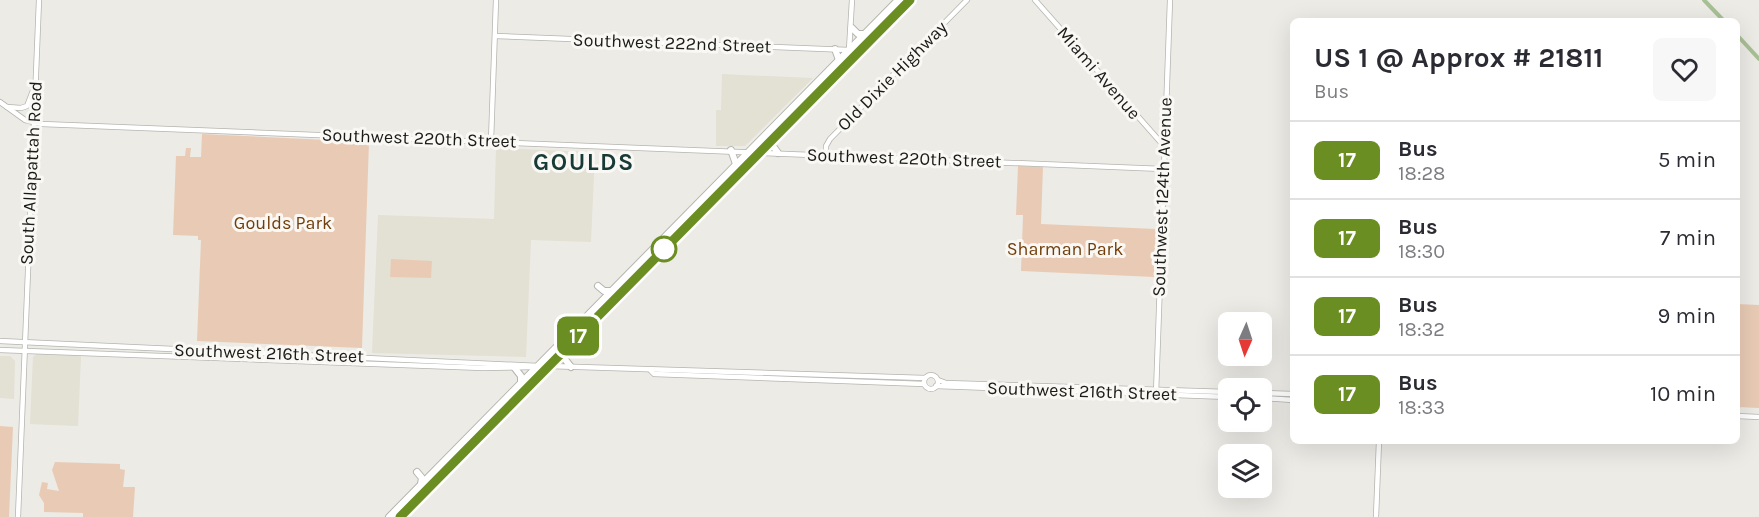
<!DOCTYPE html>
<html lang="en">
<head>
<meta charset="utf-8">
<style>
  body { margin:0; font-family:Karla,sans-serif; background:#f7f7f7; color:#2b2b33; height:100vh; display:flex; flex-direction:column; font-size:22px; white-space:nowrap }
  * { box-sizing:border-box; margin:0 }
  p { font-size:20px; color:#7c7c81 }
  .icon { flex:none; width:33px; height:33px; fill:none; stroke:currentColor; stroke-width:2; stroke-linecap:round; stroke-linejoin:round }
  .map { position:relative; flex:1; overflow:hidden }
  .panel { position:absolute; left:1290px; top:18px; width:450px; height:426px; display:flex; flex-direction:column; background:#fff; border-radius:9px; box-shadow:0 6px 24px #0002 }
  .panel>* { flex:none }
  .badge { padding:0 12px; border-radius:9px; font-size:21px; line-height:39px }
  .needle { width:39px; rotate:183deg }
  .buttons { position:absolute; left:1218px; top:312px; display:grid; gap:12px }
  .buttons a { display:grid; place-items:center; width:54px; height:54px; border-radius:9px; background:#fff; box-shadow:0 6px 24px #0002; font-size:30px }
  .map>.badge { position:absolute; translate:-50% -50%; box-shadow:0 0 0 3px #fff }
  .round { display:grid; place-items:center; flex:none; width:63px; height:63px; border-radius:9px; background:#f7f7f7 }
  .overview { display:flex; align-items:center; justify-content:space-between; height:102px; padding:0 24px }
  h1 { font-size:28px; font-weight:700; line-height:45px }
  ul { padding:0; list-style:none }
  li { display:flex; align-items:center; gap:18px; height:78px; padding:0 24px; border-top:2px solid #e1e1e2 }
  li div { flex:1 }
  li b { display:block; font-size:22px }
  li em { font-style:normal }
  li .badge { min-width:66px; font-weight:700; text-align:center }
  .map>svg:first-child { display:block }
  .built { fill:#e3e0d4 }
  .green { fill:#e9cbb5 }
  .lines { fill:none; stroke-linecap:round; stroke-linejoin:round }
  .canal { stroke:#a8c095; stroke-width:4 }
  .secondary-casing { stroke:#b5b4af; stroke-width:6 }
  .highway-casing { stroke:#b5b4af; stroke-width:8 }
  .secondary { stroke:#fff; stroke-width:4.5 }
  .highway { stroke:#fff; stroke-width:6 }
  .line-casing { stroke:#fff; stroke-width:14 }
  .line { stroke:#6b8e23; stroke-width:9 }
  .stop-dot { fill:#fff; stroke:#6b8e23; stroke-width:3 }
  .labels { text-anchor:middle; stroke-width:6; stroke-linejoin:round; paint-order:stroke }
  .street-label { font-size:18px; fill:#1a1a18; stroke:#f9f8f4 }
  .park-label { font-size:18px; fill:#723d09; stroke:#f9f8f4 }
  .district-label { font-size:24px; font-weight:bold; letter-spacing:1.5px; fill:#183a36; stroke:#f9f8f4 }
</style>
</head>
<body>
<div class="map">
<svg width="1759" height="517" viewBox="0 0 1759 517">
  <rect width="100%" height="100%" fill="#ecebe6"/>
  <!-- built -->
  <g class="built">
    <polygon points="722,74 742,75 813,78 745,146 716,146 716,110 721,110"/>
    <polygon points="496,148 595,152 591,242 531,240 526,357 372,353 378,215 494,219"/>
    <polygon points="37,354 81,356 78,426 30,424 33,357"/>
    <polygon points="0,356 10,356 15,361 14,399 0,398"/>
  </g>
  <!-- green -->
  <g class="green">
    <polygon points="202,134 369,142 362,348 197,341 201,240 198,240 198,236 173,235 176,156 185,156 186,148 191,148 190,157 201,157"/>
    <polygon points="1018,166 1043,167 1041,224 1156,229 1154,277 1021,271 1023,215 1016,215"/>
    <polygon points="391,259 432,261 431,278 390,277"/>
    <polygon points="1737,304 1759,305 1759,408 1737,407"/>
    <polygon points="0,426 13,427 9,517 0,517"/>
    <polygon points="55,462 120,464 120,469 125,470 123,487 135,487 133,517 83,517 83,513 44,512 44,503 39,495 42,482 48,483 47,489 59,491 52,470"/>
  </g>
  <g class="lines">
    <!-- canal -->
    <g class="canal">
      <polyline points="1704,0 1724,21"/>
      <polyline points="1737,35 1759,59"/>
    </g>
    <defs>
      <g id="secondary">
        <polyline points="1035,0 1164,146"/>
        <polyline points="495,36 849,50 852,0"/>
        <polyline points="0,102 25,120 42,124 1163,169"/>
        <polyline points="7,107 21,108 27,106 34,88"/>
        <polyline points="491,141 496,0"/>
        <polyline points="826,156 826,146 830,139 967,0"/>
        <polyline points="0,341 539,366"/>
        <polyline points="0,350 483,368 535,367"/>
        <polyline points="548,366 925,378"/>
        <polyline points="651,371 654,374 924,384"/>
        <circle cx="931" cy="382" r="7"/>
        <polyline points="938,380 946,383 1228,392"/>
        <polyline points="936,386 1228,397"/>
        <polyline points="1262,393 1293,394"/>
        <polyline points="1156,394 1170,0"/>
        <polyline points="1262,398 1293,400"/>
        <polyline points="1737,416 1759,417"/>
        <polyline points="18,517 39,0"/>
        <polyline points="1376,517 1379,441"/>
      </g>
      <g id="highway">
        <polyline points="852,28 858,34 864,34"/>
        <polyline points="835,49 839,60"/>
        <polyline points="773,139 773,146 778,153"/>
        <polyline points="731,150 736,164"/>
        <polyline points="598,286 604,291 611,291"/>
        <polyline points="563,351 564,358 571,367"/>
        <polyline points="514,367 521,376 521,383"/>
        <polyline points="417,472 422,478 421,484"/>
        <polyline points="389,517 898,0"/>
        <polyline points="400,517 910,0"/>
      </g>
    </defs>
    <!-- secondary casing -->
    <use href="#secondary" class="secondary-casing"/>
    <!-- highway casing -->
    <use href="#highway" class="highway-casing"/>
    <!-- secondary -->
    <use href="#secondary" class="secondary"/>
    <!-- highway -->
    <use href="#highway" class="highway"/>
  </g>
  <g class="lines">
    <defs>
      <polyline id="line" points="400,517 910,0"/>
    </defs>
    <!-- line casing -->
    <use href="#line" class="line-casing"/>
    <!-- line -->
    <use href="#line" class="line"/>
  </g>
  <!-- markers -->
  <circle class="stop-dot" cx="664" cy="249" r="12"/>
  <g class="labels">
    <!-- street labels -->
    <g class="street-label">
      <text transform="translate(672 43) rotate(2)" y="6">Southwest 222nd Street</text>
      <text transform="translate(1099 73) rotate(49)" y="6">Miami Avenue</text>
      <text transform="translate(892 76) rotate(-45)" y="6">Old Dixie Highway</text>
      <text transform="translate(419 138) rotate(2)" y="6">Southwest 220th Street</text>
      <text transform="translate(904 158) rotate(2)" y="6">Southwest 220th Street</text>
      <text transform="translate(31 173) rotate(-87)" y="6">South Allapattah Road</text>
      <text transform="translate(1162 197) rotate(-88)" y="6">Southwest 124th Avenue</text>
      <text transform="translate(269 353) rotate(2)" y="6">Southwest 216th Street</text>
      <text transform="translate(1082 391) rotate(2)" y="6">Southwest 216th Street</text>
    </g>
    <!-- park labels -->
    <g class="park-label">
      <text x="283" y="229">Goulds Park</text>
      <text x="1065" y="255">Sharman Park</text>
    </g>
    <!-- district labels -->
    <g class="district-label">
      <text x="584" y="170">GOULDS</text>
    </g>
  </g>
</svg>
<div class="buttons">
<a><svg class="needle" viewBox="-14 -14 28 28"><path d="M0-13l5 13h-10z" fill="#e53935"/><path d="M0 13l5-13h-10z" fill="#7c7c81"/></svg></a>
<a><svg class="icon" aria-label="locate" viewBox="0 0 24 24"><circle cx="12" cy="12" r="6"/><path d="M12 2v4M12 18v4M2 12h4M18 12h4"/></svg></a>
<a><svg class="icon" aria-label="layers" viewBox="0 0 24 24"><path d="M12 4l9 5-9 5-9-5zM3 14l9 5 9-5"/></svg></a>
</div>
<b class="badge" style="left:578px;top:336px;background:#6b8e23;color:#fff">17</b>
<section class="panel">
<div class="overview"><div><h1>US 1 @ Approx # 21811</h1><p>Bus</p></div><a class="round"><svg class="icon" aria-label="heart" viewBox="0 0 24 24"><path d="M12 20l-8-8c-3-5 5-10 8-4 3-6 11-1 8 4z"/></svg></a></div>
<ul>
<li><span class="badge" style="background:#6b8e23;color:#fff">17</span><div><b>Bus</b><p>18:28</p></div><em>5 min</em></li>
<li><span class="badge" style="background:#6b8e23;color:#fff">17</span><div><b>Bus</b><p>18:30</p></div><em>7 min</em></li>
<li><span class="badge" style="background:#6b8e23;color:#fff">17</span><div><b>Bus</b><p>18:32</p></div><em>9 min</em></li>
<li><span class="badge" style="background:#6b8e23;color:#fff">17</span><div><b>Bus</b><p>18:33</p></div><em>10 min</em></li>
</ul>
</section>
</div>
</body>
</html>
